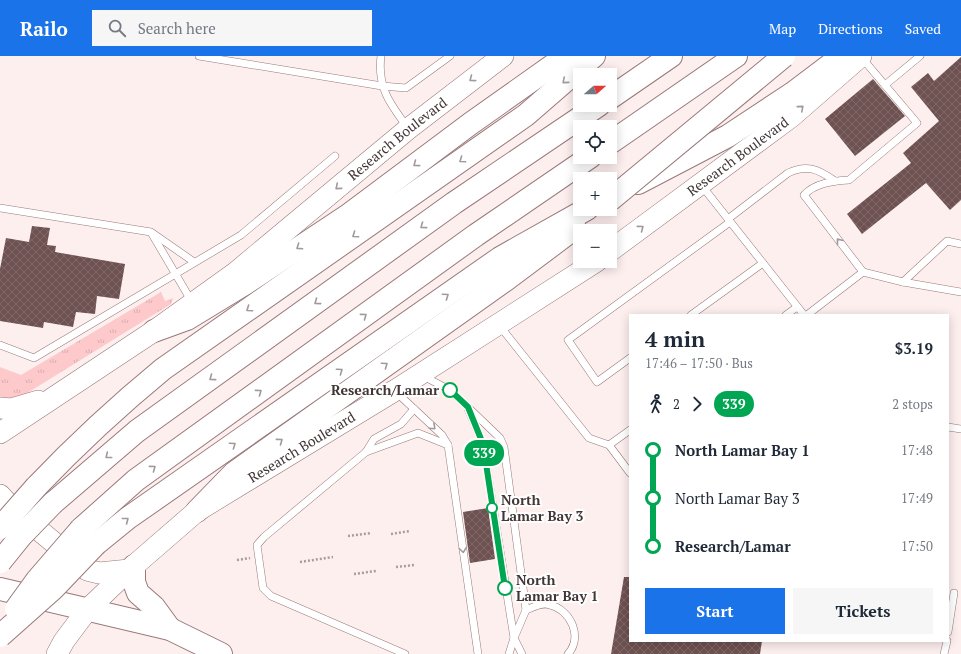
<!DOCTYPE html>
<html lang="en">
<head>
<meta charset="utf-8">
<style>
  body { margin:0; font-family:"PT Serif",serif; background:#f6f6f7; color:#1f2937; height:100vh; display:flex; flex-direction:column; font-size:15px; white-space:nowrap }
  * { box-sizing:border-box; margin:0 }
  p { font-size:13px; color:#747a83 }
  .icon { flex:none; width:22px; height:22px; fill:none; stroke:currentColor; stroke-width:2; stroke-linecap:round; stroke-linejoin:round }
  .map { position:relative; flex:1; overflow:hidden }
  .panel { position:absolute; left:629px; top:258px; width:320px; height:328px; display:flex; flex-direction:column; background:#fff; border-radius:0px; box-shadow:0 2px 10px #0003 }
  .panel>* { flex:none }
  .badge { padding:0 8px; border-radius:13px; font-size:14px; line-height:26px }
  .needle { width:26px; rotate:70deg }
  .fabs { position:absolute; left:573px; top:12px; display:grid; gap:8px }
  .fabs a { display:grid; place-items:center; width:44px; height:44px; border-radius:0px; background:#fff; box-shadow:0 2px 10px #0003; font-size:20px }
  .map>.badge { position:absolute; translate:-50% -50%; box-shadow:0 0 0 2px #fff }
  .legs { display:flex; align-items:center; gap:6px; height:44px; padding:0 16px; font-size:13px }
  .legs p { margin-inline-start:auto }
  .headline { display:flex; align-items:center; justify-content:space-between; height:68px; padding:0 16px }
  h1 { font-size:22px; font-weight:800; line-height:30px }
  .primary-button { display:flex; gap:8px; margin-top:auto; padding:8px 16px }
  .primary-button a { flex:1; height:46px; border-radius:0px; background:#1a73e8; color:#fff; font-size:16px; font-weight:800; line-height:46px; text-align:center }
  .primary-button a+a { background:#f6f6f7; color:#1f2937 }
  ul { padding:0 16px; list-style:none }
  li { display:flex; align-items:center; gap:14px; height:48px; font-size:15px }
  li i { display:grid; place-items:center; width:6px; height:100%; margin:0 5px; background:currentColor }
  li i::after { content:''; width:10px; height:10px; margin:-5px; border:3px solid; border-radius:50%; background:#fff }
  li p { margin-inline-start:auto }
  li:first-child i { background:linear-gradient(#0000 50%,currentColor 0) }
  li:last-child i { background:linear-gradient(currentColor 50%,#0000 0) }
  header { display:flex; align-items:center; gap:24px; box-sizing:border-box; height:56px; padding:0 20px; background:#1a73e8; color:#fff }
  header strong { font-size:19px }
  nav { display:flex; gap:22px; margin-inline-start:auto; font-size:14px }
  .search { width:280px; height:36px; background:#f6f6f7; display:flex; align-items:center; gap:10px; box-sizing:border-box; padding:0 14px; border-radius:0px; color:#747a83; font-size:15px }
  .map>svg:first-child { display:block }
  .grass { fill:url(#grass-tufts) }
  .building { fill:url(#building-cross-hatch) }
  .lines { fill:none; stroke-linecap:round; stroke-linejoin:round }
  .service-casing { stroke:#99797a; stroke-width:8 }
  .secondary-casing { stroke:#99797a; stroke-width:22 }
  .primary-casing { stroke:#99797a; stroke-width:24 }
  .motorway-casing { stroke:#99797a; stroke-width:24 }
  .path { stroke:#aa9c9c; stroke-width:2.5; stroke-dasharray:2 2; stroke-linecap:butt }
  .service { stroke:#fff; stroke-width:7 }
  .secondary { stroke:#fff; stroke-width:21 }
  .primary { stroke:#fff; stroke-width:22 }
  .motorway { stroke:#fff; stroke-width:22 }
  .motorway-bridge-casing { stroke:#99797a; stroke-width:24; stroke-linecap:butt }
  .motorway-bridge { stroke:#fff; stroke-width:22 }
  .oneway { stroke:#a09a9a }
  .line-1-casing { stroke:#fff; stroke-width:9 }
  .line-1 { stroke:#00a651; stroke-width:6 }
  .stop-1-dot { fill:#fff; stroke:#00a651; stroke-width:2 }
  .labels { text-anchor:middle; stroke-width:4; stroke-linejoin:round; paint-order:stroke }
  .street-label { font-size:14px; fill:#423535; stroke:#fff }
  .stop-label { font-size:14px; font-weight:bold; fill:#423535; stroke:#fff; text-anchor:start }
</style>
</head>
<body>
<header>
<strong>Railo</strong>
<div class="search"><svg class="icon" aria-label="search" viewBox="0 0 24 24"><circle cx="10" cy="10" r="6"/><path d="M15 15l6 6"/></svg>Search here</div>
<nav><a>Map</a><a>Directions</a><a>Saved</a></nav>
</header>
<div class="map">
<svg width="961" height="598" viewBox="0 0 961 598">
  <defs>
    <pattern id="grass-tufts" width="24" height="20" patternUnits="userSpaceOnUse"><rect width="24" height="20" fill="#fdc9cb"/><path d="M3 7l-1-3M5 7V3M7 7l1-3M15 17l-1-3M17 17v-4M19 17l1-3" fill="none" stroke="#daadaf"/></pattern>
    <pattern id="building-cross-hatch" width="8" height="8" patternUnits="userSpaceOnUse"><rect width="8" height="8" fill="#6e5151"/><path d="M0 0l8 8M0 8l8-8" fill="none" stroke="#806868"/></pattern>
  </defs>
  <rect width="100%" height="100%" fill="#feefef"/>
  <!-- grass -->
  <polygon class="grass" points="161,236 165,245 173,242 171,248 24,339 17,341 0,343 0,311 21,319"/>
  <!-- building -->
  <g class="building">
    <polygon points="961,1 961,144 950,154 926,127 862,178 847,158 911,107 903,97 939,65 911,31 928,17 934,25"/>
    <polygon points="873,23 905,60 855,100 825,63"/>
    <polygon points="32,170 50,172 47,189 56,190 55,196 125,208 119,243 97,240 95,258 76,256 73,271 44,266 43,272 0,265 0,213 6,182 29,186"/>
    <polygon points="488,452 495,503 470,507 463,456"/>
    <polygon points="624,521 630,521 630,585 762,585 760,598 611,598"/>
  </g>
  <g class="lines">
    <defs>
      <g id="service">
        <polyline points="199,0 382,30 406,32 450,0"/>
        <path d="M381 0C377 31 390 48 408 72"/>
        <path d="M862 2 917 67 849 124C833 125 815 127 804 139L863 216"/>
        <polyline points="885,29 920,0"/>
        <polyline points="702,130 804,259"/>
        <polyline points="0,152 151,176 194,206"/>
        <path d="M728 163 788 117C807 108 818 113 835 125"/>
        <polyline points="152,178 192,246"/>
        <polyline points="903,226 947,185 961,188"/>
        <polyline points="691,259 763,207"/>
        <polyline points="786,259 797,251"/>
        <polyline points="807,259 863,216 903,226 961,236"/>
        <polyline points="499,269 589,382 609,389"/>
        <polyline points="0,289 34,302 241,179 335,100"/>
        <polyline points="630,302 597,326 568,284 730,166"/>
        <polyline points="423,320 450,334 500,382 504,391 526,554 514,582 509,598"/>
        <polyline points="396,336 442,379 448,389 478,598"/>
        <polyline points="468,353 483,388 514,582 522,598"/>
        <polyline points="948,371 961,373"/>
        <polyline points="630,374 609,389 630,417"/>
        <polyline points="366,396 418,377 448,389"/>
        <path d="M526 554C534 551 542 546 550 549 571 554 583 581 568 598"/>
        <polyline points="948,576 954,537"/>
        <polyline points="405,598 271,540 263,532 257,489 264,481 366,396 374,383 401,368 414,353"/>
        <polyline points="944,598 947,585"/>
      </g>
      <g id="secondary">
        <path id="s1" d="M610 195 791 61 861 0"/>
        <polyline points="0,352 11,353 38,345"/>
        <path id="s2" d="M0 377 154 275 235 217 408 73 503 0"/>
        <polyline points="0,439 11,451 87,514 99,517 129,514"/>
        <path id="s3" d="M57 598 64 585 88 553 129 514 197 455 394 335 597 205"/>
      </g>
      <g id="primary">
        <polyline points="134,510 134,526 138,537 154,551 170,573"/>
        <polyline points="0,533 170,573 221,598"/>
      </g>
      <g id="motorway">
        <polyline points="610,42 671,0"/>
        <polyline points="610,87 736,0"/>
        <polyline points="638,127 728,80 793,37 842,0"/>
        <polyline points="154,275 187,263 246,227 347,160 470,68 566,0"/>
        <path d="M36 431C76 389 118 350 163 313L526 59 594 0"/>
        <polyline points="53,447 137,375 454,147 599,49"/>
        <polyline points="197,455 234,417 507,223 575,172"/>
        <polyline points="81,473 136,424 476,179 590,101"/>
        <polyline points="96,488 128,462 500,202 587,153"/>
      </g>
    </defs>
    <!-- service casing -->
    <use href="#service" class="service-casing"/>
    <!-- secondary casing -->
    <use href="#secondary" class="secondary-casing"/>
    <!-- primary casing -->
    <use href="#primary" class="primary-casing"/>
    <!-- motorway casing -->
    <use href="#motorway" class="motorway-casing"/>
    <!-- path -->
    <g class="path">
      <polyline points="391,478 410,475"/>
      <polyline points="348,480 371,477"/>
      <polyline points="237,504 250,502"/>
      <polyline points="300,506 333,501"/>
      <polyline points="396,511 415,509"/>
      <polyline points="354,518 376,515"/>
    </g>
    <!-- service -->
    <use href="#service" class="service"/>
    <!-- secondary -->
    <use href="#secondary" class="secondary"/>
    <!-- primary -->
    <use href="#primary" class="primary"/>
    <!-- motorway -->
    <use href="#motorway" class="motorway"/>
    <defs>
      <g id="motorway-bridge">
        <polyline points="610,144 784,0"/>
        <polyline points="0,472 36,431"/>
        <polyline points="0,506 21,480 53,447"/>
        <polyline points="16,553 37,524 81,473"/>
        <polyline points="0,580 54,532 96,488"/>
      </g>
    </defs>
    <!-- motorway-bridge casing -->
    <use href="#motorway-bridge" class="motorway-bridge-casing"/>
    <!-- motorway-bridge -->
    <use href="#motorway-bridge" class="motorway-bridge"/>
  </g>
  <!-- one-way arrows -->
  <defs><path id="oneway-chevron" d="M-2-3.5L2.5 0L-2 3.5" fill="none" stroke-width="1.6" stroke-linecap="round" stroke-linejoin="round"/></defs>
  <g class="oneway">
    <use href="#oneway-chevron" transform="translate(472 23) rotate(143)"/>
    <use href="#oneway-chevron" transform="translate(565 25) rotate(139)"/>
    <use href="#oneway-chevron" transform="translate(801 52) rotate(-41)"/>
    <use href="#oneway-chevron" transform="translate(462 104) rotate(145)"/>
    <use href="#oneway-chevron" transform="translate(416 108) rotate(143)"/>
    <use href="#oneway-chevron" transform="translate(338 131) rotate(140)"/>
    <use href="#oneway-chevron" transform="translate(423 170) rotate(144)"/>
    <use href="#oneway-chevron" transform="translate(641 172) rotate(-37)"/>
    <use href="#oneway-chevron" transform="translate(355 179) rotate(145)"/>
    <use href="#oneway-chevron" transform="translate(839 185) rotate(-128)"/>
    <use href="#oneway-chevron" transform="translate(299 191) rotate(146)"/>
    <use href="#oneway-chevron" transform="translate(446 240) rotate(-35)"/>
    <use href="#oneway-chevron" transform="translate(317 246) rotate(144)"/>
    <use href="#oneway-chevron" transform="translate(249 253) rotate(145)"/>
    <use href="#oneway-chevron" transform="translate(364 260) rotate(-36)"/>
    <use href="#oneway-chevron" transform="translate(385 309) rotate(-35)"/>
    <use href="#oneway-chevron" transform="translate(340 315) rotate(-35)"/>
    <use href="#oneway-chevron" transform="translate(212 322) rotate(144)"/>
    <use href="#oneway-chevron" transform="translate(259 336) rotate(-36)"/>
    <use href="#oneway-chevron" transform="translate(433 371) rotate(43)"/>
    <use href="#oneway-chevron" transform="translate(280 385) rotate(-36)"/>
    <use href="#oneway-chevron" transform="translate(233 389) rotate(-35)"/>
    <use href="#oneway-chevron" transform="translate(108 400) rotate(141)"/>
    <use href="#oneway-chevron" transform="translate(153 412) rotate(-36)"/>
    <use href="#oneway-chevron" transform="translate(126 464) rotate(-38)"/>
    <use href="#oneway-chevron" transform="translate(463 494) rotate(82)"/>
  </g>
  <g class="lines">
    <defs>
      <polyline id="line-1" points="450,334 468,351 483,388 505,532"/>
    </defs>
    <!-- line-1 casing -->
    <use href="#line-1" class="line-1-casing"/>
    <!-- line-1 -->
    <use href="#line-1" class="line-1"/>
  </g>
  <!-- markers -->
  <g class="stop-1-dot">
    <circle cx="450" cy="334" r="7"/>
    <circle cx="492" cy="452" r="5"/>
    <circle cx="505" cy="532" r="7"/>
  </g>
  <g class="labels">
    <!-- street labels -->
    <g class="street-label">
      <text dy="5" stroke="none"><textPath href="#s2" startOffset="495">Research Boulevard</textPath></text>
      <text dy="5" stroke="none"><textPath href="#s1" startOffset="159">Research Boulevard</textPath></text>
      <text dy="5" stroke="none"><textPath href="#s3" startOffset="324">Research Boulevard</textPath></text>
    </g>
    <!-- stop labels -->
    <g class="stop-label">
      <text x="439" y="339" text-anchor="end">Research/Lamar</text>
      <text x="501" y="449">North<tspan x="501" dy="16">Lamar Bay 3</tspan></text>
      <text x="516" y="529">North<tspan x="516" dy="16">Lamar Bay 1</tspan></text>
    </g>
  </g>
</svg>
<div class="fabs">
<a><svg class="needle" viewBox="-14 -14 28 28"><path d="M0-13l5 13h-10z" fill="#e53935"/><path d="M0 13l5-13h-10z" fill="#747a83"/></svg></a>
<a><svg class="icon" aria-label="locate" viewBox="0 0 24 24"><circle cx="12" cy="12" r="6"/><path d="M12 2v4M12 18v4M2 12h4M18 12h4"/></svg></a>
<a>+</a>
<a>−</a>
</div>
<b class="badge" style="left:484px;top:397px;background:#00a651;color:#fff">339</b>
<section class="panel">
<div class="headline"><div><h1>4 min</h1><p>17:46 – 17:50 · Bus</p></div><b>$3.19</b></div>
<div class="legs"><svg class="icon" aria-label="walk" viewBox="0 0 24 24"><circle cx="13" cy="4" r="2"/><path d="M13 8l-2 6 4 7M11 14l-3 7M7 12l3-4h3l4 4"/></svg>2<svg class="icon" aria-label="forward" viewBox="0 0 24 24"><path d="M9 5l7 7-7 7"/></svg><b class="badge" style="background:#00a651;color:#fff">339</b><p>2 stops</p></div>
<ul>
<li><i style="color:#00a651"></i><b>North Lamar Bay 1</b><p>17:48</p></li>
<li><i style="color:#00a651"></i><span>North Lamar Bay 3</span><p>17:49</p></li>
<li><i style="color:#00a651"></i><b>Research/Lamar</b><p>17:50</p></li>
</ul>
<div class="primary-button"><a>Start</a><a>Tickets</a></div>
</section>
</div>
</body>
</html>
